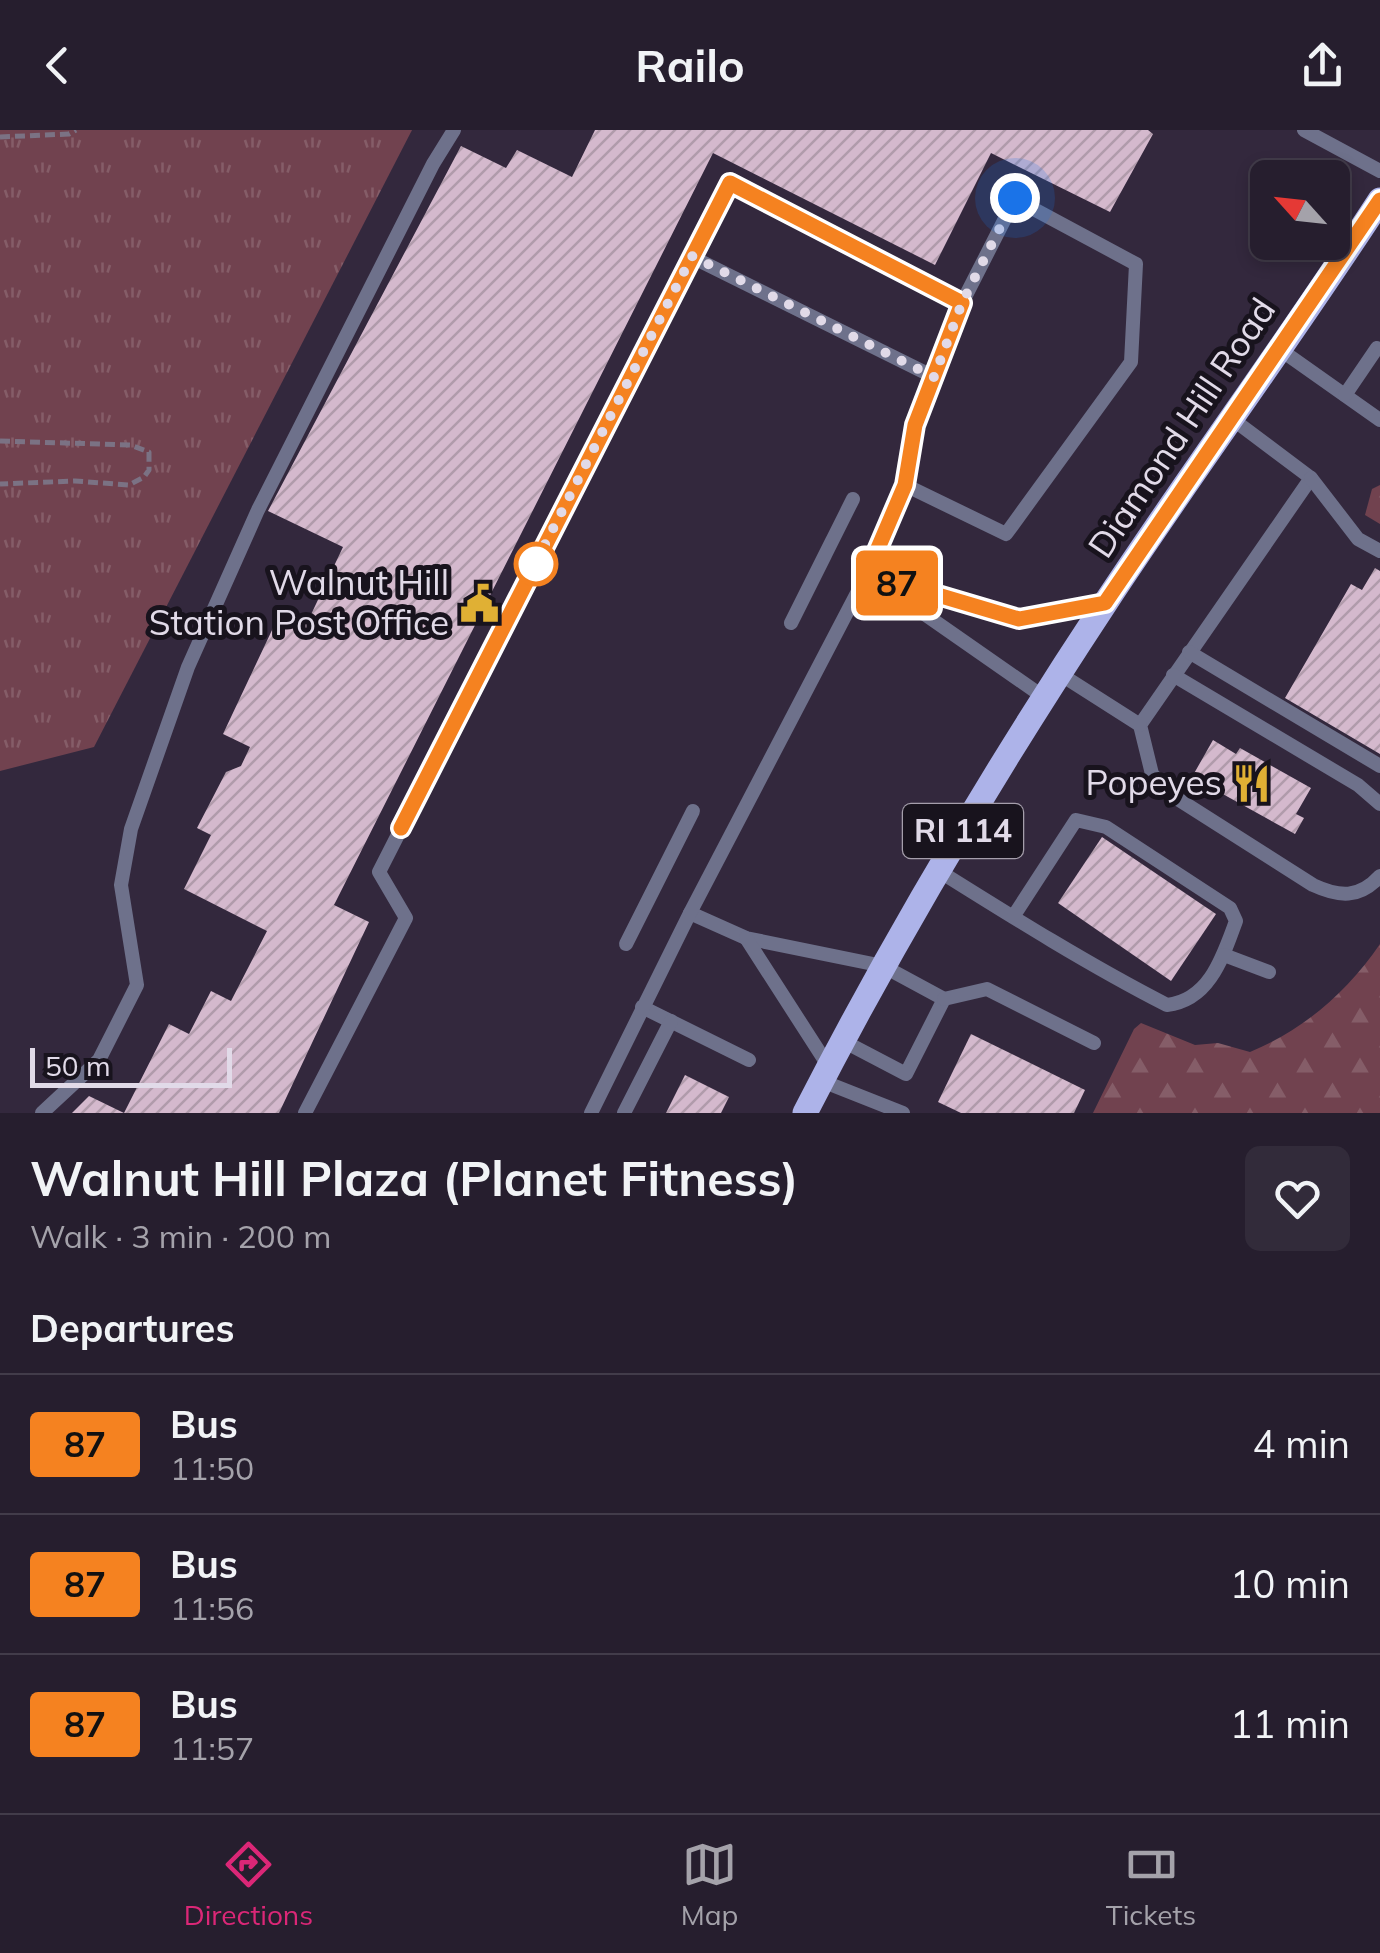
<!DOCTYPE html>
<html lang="en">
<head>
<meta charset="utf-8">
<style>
  body { margin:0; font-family:Mulish,sans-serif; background:#322b3a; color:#f1f3f6; height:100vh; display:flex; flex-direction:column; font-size:38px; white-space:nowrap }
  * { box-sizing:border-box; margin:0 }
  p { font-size:32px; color:#a4a2aa }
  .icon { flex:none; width:55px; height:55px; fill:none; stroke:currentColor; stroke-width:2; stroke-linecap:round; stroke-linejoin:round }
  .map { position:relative; height:983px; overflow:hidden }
  .sheet { display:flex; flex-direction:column; background:#261e2e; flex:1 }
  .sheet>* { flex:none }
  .badge { padding:0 20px; border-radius:8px; font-size:35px; line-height:65px }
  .needle { width:65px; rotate:297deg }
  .controls { position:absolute; left:1250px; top:30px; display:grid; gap:20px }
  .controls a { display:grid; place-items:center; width:100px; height:100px; border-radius:15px; background:#261e2e; box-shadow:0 5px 15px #0003,0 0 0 2px #423c4a; font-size:50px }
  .scale { position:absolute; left:30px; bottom:25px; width:202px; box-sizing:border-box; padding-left:10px; border:5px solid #e1dae8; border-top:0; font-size:28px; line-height:35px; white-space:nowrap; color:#e1dae8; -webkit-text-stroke:8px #18131d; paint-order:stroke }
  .you { position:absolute; width:50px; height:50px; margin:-25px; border:8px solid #fff; border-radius:50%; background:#1a73e8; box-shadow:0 0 0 15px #1a73e833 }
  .map>.badge { position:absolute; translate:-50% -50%; box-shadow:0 0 0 5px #fff }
  h2 { padding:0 30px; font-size:38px; line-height:90px }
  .round { display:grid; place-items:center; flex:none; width:105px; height:105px; border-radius:15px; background:#322b3a }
  .head { display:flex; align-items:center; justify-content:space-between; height:170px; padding:0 30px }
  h1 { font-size:48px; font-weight:700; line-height:75px }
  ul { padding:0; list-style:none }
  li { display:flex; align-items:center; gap:30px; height:140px; padding:0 30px; border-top:2px solid #423c4a }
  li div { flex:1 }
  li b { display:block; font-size:38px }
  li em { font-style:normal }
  li .badge { min-width:110px; font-weight:700; text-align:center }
  header { display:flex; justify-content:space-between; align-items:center; height:130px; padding:0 30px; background:#261e2e; font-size:45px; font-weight:700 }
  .menu { display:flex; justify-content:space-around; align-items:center; height:140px; border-top:2px solid #423c4a; background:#261e2e; font-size:28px; color:#a4a2aa }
  .menu a { display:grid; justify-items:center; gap:5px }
  .menu .active { color:#db2777 }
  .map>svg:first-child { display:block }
  .grass { fill:url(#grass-tufts) }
  .forest { fill:url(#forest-firs) }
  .building { fill:url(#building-hatch) }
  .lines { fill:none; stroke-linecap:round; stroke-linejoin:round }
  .path { stroke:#7b7284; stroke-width:5; stroke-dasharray:10 5; stroke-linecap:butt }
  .service { stroke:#6e718b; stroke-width:14 }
  .primary { stroke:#adb3e9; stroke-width:25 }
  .line-casing { stroke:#fff; stroke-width:22 }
  .line { stroke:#f58220; stroke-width:15 }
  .walk { stroke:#e1dae8; stroke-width:10; stroke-dasharray:0 18 }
  .stop-dot { fill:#fff; stroke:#f58220; stroke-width:5 }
  .labels { text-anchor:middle; stroke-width:10; stroke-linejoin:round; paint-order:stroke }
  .shield { fill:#18131d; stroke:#a59eab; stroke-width:2.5 }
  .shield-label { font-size:32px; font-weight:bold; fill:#e1dae8 }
  .street-label { font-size:35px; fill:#e1dae8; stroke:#18131d }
  .poi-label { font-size:35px; fill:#e1dae8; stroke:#18131d; text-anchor:end }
</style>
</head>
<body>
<header><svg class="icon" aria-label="back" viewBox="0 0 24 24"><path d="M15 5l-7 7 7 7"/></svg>Railo<svg class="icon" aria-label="share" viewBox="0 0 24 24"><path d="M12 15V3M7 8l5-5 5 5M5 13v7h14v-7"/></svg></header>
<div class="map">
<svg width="1380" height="983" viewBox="0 0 1380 983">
  <defs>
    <pattern id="grass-tufts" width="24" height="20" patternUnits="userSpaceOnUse" patternTransform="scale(2.5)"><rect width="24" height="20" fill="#71424f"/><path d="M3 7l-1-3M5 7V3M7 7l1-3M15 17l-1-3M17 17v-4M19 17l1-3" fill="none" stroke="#855d68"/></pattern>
    <pattern id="forest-firs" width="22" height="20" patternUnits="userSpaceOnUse" patternTransform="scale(2.5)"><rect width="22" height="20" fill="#71424f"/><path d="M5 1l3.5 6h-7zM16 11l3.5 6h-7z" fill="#855d68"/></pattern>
    <pattern id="building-hatch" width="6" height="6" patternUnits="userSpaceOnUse" patternTransform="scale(2.5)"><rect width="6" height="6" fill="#d4b9cd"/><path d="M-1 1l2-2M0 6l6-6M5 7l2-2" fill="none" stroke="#b09bab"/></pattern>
  </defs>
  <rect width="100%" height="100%" fill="#33283d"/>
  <!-- grass -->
  <polygon class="grass" points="0,0 412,0 94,617 0,641"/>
  <!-- forest -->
  <g class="forest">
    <polygon points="1380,355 1380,394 1365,385 1372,359"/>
    <path d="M1380 814V983H1093L1134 899 1141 893 1195 915 1218 913 1250 922C1305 899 1347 862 1380 814Z"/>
  </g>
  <!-- building -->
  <g class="building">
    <polygon points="595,0 1148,0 1153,4 1110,82 991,23 935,135 713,23 334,775 369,792 279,983 124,983 169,894 189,904 211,861 231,871 267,801 184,759 211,705 197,698 226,642 241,636 250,617 223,604 281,481 307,493 343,417 268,381 461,16 506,38 517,20 572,47"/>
    <polygon points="1375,438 1380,441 1380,624 1285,568 1351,454 1362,460"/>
    <polygon points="1213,610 1236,624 1240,618 1311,658 1296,684 1304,688 1295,704 1192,647"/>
    <polygon points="1102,707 1216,784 1171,851 1058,773"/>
    <polygon points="971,904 1085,960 1074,983 961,983 938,972"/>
    <polygon points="685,945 729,967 721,983 666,983"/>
    <polygon points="89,966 124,983 72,983"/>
  </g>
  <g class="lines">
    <!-- path -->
    <g class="path">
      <polyline points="0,7 69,4 76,0"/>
      <polyline points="0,311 130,315 149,322 149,340 144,347 129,355 75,351 0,354"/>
    </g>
    <!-- service -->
    <g class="service">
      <polyline points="1304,0 1380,41"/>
      <polyline points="692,127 934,247"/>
      <polyline points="1278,218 1380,290"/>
      <polyline points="1345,265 1377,218"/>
      <path d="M1231 288 1311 348 1140 595 1152 644 1170 664 1313 755C1339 767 1359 769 1380 746"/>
      <polyline points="1311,348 1358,409 1380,421"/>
      <polyline points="867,444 1019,489 1104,473"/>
      <polyline points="880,453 1045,568"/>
      <polyline points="791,493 853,369"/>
      <polyline points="1189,522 1380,636"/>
      <polyline points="1060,544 1140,595"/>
      <polyline points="1173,545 1358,655 1380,674"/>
      <path d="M939 741C1014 788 1089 835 1167 875 1210 870 1223 826 1236 791L1230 778 1106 697 1076 690 1013 787"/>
      <polyline points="690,783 746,808 883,836 944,869 906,944 843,911"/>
      <polyline points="746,808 829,937"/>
      <polyline points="626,814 693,681"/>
      <polyline points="1224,825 1269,842"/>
      <polyline points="944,869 987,859 1094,913"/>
      <polyline points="642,877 749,930"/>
      <polyline points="822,951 903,983"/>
      <polyline points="42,983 99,930 137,855 121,755 131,699 188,537 258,380 433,34 454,0"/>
      <polyline points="305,983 406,788 379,742 730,53 962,173"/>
      <polyline points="591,983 690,783 867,444 905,355 915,295 962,173 1015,69 1136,134 1131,232 1006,404 905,355"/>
      <polyline points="624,983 671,891"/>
    </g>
    <!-- primary -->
    <path class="primary" d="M805 983C895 807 997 637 1106 472 1195 337 1292 206 1380 70"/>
  </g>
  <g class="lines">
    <defs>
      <polyline id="line" points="401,698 730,53 962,173 915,295 905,355 867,444 1019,489 1105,473 1380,70"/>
    </defs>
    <!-- line casing -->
    <use href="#line" class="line-casing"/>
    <!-- line -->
    <use href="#line" class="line"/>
    <!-- walk -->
    <polyline class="walk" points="536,434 532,440 692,126 934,247 962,173 1015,68"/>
  </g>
  <!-- icons -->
  <defs>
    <symbol id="civic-bare" viewBox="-9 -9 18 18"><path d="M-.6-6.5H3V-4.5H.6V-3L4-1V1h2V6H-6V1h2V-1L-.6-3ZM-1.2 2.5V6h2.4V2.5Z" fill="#e0b034" stroke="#18131d" stroke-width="2.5" paint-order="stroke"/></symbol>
    <symbol id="restaurant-bare" viewBox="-9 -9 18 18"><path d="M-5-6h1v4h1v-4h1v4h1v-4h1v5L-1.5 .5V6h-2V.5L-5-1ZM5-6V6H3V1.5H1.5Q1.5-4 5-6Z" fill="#e0b034" stroke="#18131d" stroke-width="2.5" paint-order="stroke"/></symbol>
  </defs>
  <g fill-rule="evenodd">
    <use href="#civic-bare" x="452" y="446" width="55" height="55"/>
    <use href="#restaurant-bare" x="1224" y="626" width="55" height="55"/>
  </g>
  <!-- markers -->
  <circle class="stop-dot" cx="536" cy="434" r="20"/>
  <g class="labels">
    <!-- shield labels -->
    <rect class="shield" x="903" y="674" width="120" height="54" rx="8"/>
    <g class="shield-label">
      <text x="963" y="712">RI 114</text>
    </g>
    <!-- street labels -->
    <g class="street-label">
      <text transform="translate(1182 298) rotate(-56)" y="12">Diamond Hill Road</text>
    </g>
    <!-- poi labels -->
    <g class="poi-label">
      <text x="449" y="465">Walnut Hill<tspan x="449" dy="40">Station Post Office</tspan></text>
      <text x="1222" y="665">Popeyes</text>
    </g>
  </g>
</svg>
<div class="controls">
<a><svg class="needle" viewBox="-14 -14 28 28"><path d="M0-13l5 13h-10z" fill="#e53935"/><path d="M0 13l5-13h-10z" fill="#a4a2aa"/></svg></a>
</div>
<div class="scale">50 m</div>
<div class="you" style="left:1015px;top:68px"></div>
<b class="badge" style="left:897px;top:453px;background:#f58220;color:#111">87</b>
</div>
<section class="sheet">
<div class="head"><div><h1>Walnut Hill Plaza (Planet Fitness)</h1><p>Walk · 3 min · 200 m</p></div><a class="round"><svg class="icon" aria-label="heart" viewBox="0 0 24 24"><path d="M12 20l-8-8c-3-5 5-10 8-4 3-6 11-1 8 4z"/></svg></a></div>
<h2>Departures</h2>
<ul>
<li><span class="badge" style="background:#f58220;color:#111">87</span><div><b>Bus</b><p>11:50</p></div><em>4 min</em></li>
<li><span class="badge" style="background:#f58220;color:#111">87</span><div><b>Bus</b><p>11:56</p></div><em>10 min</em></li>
<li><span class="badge" style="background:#f58220;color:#111">87</span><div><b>Bus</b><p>11:57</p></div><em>11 min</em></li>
</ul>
</section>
<nav class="menu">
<a class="active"><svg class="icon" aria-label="directions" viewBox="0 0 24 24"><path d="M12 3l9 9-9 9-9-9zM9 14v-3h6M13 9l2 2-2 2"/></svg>Directions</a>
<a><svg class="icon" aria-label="map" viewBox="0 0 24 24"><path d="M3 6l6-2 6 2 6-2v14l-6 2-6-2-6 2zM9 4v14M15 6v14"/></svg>Map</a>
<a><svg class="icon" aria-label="tickets" viewBox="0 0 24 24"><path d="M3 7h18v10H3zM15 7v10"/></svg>Tickets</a>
</nav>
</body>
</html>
